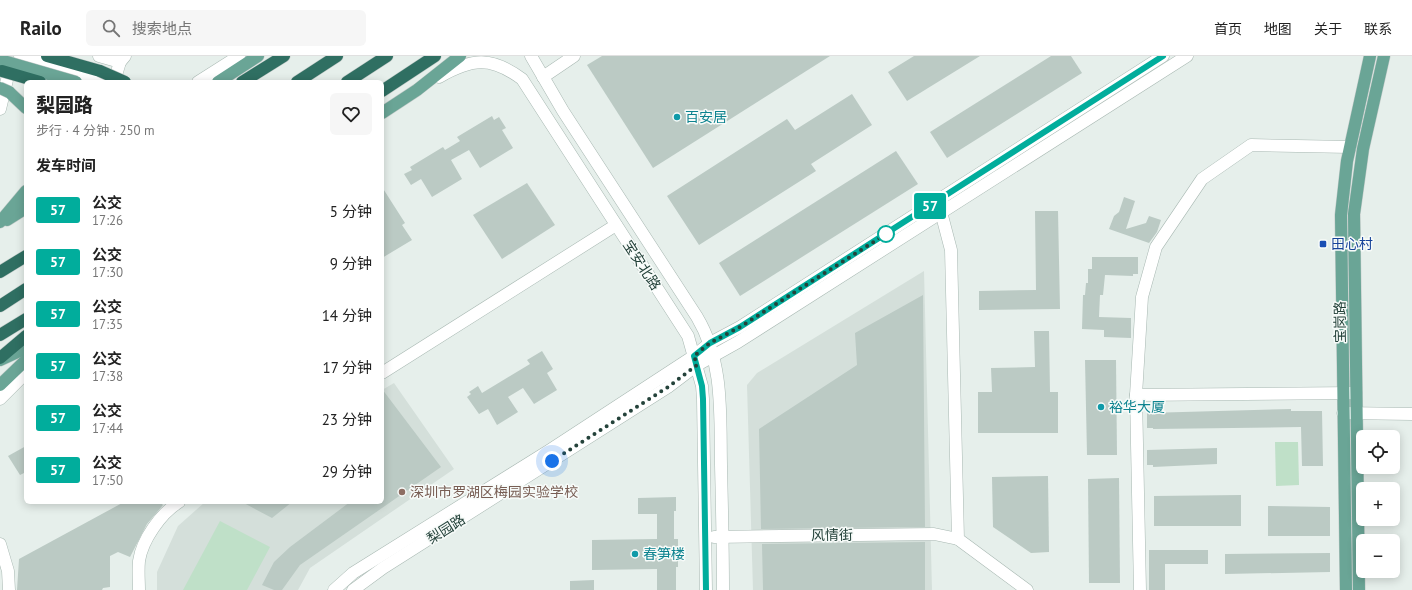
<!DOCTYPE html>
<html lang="zh">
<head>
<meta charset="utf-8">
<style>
  body { margin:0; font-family:"PT Sans","Noto Sans SC",sans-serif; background:#f6f6f6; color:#222; height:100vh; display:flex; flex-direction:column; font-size:15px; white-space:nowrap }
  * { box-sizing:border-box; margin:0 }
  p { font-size:13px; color:#767676 }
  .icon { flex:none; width:22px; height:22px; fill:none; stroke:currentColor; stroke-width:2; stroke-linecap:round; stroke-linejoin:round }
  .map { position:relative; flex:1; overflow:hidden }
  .drawer { position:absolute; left:24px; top:24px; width:360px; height:424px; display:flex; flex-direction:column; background:#fff; border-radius:6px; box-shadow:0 2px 10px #0003 }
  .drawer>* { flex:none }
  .badge { padding:0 8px; border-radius:3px; font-size:14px; line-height:26px }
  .fabs { position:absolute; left:1356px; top:374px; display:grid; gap:8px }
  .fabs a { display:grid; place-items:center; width:44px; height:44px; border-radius:6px; background:#fff; box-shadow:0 2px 10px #0003; font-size:20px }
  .you { position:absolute; width:20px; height:20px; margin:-10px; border:3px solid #fff; border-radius:50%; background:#1a73e8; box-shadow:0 0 0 6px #1a73e833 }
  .map>.badge { position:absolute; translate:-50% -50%; box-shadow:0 0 0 2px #fff }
  h2 { padding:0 12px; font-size:15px; line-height:36px }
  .round { display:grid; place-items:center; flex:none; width:42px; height:42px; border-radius:6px; background:#f6f6f6 }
  .summary { display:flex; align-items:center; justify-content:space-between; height:68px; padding:0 12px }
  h1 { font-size:19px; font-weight:800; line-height:30px }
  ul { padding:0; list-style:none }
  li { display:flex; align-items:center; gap:12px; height:52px; padding:0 12px }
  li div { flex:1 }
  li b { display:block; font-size:15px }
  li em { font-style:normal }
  li .badge { min-width:44px; font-weight:700; text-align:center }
  header { display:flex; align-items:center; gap:24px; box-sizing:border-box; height:56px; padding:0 20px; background:#fff; border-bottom:1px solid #e0e0e0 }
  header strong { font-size:19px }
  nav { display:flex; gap:22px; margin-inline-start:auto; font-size:14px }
  .search { width:280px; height:36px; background:#f6f6f6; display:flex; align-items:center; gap:10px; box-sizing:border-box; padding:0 14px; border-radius:6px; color:#767676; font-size:15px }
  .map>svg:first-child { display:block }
  .built { fill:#d4dfda }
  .green { fill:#bfe0c8 }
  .building { fill:#bbcac4 }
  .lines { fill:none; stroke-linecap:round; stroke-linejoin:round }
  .minor-casing { stroke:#a8b8b2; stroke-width:13 }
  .major-casing { stroke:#c2cac8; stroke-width:13 }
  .highway-casing { stroke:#c2cac8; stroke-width:13 }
  .minor { stroke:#fff; stroke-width:12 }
  .major { stroke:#6aa596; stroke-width:12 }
  .highway { stroke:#2f6f62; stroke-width:12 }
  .major-bridge-casing { stroke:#c2cac8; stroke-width:13; stroke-linecap:butt }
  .highway-bridge-casing { stroke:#c2cac8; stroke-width:13; stroke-linecap:butt }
  .major-bridge { stroke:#6aa596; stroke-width:12 }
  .highway-bridge { stroke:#2f6f62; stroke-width:12 }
  .line-casing { stroke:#fff; stroke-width:9 }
  .line { stroke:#01ad9c; stroke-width:6 }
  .walk { stroke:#24423a; stroke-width:4; stroke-dasharray:0 7.2 }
  .culture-dot { fill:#0f9aa8; stroke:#f7fbf9; stroke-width:1.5 }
  .stop-dot { fill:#fff; stroke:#01ad9c; stroke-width:2 }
  .transit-dot { fill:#1a4fb4; stroke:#f7fbf9; stroke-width:1.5 }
  .education-dot { fill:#8d6e63; stroke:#f7fbf9; stroke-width:1.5 }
  .labels { text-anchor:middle; stroke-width:3; stroke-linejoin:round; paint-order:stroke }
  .culture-label { font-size:14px; fill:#0d838f; stroke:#f7fbf9; text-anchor:start }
  .transit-label { font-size:14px; fill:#164399; stroke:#f7fbf9; text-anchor:start }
  .street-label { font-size:14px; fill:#24423a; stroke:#f7fbf9 }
  .education-label { font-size:14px; fill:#785e54; stroke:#f7fbf9; text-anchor:start }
</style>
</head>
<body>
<header>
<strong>Railo</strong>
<div class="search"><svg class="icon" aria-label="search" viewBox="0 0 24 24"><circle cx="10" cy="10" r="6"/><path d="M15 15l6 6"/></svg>搜索地点</div>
<nav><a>首页</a><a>地图</a><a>关于</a><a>联系</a></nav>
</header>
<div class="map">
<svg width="1412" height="534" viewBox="0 0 1412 534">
  <rect width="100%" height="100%" fill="#e6efeb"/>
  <!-- built -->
  <g class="built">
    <polygon points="924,215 932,534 753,534 747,329 757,317"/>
    <polygon points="394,327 454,413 310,512 298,534 157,534 157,516 178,470 205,446 382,446 382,334"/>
  </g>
  <!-- green -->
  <g class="green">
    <polygon points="1275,386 1298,386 1299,429 1276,430"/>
    <polygon points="220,465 270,491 247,534 183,534"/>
  </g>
  <!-- building -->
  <g class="building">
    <polygon points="602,0 830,0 653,112 587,9"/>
    <polygon points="914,0 980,0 907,45 888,16"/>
    <polygon points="1051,0 1071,0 1082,17 947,102 930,76"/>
    <polygon points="852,38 872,69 811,108 816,115 699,189 667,140 787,63 795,74"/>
    <polygon points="492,60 494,64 499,61 506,72 502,74 513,92 480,112 469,94 451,104 462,123 432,141 421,123 411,129 404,118 412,114 410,111 443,91 445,94 460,85 457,81"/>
    <polygon points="896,95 918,128 740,240 719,207"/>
    <polygon points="527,127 555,169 502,203 473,159"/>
    <polygon points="382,131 405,167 402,169 412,184 382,202"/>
    <polygon points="1124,141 1135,145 1126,173 1146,167 1149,160 1161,164 1157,176 1149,187 1109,173 1114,160 1119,156"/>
    <polygon points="1035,155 1058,155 1060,253 979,254 979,235 1036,234"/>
    <polygon points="1092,201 1138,201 1138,218 1133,218 1133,220 1105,219 1103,239 1100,239 1099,261 1131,262 1131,282 1104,281 1104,274 1082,273 1083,239 1085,239 1086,227 1088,227 1088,213 1092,213"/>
    <polygon points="923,239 925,471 761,473 759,373 857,309 855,277"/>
    <polygon points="1034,275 1049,275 1050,336 1058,336 1058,377 978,377 978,336 992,336 991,312 1035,311"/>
    <polygon points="542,295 553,313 547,317 557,334 534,348 523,332 508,341 518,356 497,369 488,353 479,358 467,341 471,338 469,336 478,330 482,337 530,308 527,304"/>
    <polygon points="1085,304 1116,304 1117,399 1087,399"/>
    <polygon points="382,333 441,411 300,509 282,534 274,534 262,529 274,506 290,491 350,446 382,446"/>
    <polygon points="1291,353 1291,355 1322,355 1323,410 1302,410 1301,371 1153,373 1153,372 1147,372 1147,357"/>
    <polygon points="26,390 26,416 20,419 8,400"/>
    <polygon points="1217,392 1217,408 1153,411 1153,409 1147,409 1147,394"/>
    <polygon points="1048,420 1049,496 1031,497 993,471 992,421"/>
    <polygon points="1119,422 1120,527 1089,527 1088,423"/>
    <polygon points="1241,439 1241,470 1154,470 1154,440"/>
    <polygon points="676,441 676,455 674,455 674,483 678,483 678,511 676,511 676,534 657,534 657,513 592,514 592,484 657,483 657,458 638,458 638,442"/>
    <polygon points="124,446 160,446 163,449 147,468 130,501 118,496 110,500 110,531 103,532 102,534 17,534 19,503"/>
    <polygon points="242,446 292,446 272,462"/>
    <polygon points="1268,450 1330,451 1330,480 1268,480"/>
    <polygon points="925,486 925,534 763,534 762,488"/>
    <polygon points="1149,494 1208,494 1208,508 1165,508 1165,534 1149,534"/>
    <polygon points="1330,497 1330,516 1225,518 1225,498"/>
    <polygon points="594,524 594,534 570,534 570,525"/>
  </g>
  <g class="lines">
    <defs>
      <g id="minor">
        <polyline points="20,0 110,26"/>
        <polyline points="99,0 120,6"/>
        <path d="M531 0 563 55 697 261C724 306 720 359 721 409 722 451 723 492 723 534"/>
        <path d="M439 21C472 2 491 0 522 23L688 280 702 330 703 343 706 534"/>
        <polyline points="543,21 574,0"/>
        <polyline points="114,26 120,6 125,0"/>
        <polyline points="198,26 239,0"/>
        <polyline points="0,53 11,7"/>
        <polyline points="937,151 941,156 951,194 958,483 1027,534"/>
        <polyline points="382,317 616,169"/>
        <polyline points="1136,339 1356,337"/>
        <polyline points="0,343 26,317"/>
        <polyline points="1343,357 1412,358"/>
        <polyline points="714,481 934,478 958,483"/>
        <polyline points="0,488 8,515 9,534"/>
        <path d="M139 534C139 525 138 515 139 505 142 484 161 457 179 446"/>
        <polyline points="334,534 353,517 550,394 694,300 710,287 740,271 1163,0"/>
        <polyline points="353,534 383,512 668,331 697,309 738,286 1187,0"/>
        <polyline points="1140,534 1136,339 1142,241 1156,191 1202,123 1251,89 1350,91"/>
      </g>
      <g id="major">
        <polyline points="218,26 258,0"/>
        <polyline points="9,36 26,52"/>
        <polyline points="382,57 417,34 460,0"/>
        <polyline points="7,164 26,152"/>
        <polyline points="0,166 26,135"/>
        <polyline points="0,304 26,292"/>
        <polyline points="0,329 26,304"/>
        <polyline points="1346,534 1341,159 1347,105 1370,0"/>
        <polyline points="1359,534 1354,158 1363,93 1384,0"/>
      </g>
      <g id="highway">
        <polyline points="47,0 100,15"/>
        <polyline points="242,26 284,0"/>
        <polyline points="297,26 337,0"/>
        <polyline points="347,26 387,0"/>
        <polyline points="382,35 435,0"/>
        <polyline points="0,216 26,200"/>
        <polyline points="0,250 26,233"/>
        <polyline points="0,279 26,263"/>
        <polyline points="0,302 26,280"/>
      </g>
    </defs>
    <!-- minor casing -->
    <use href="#minor" class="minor-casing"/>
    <!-- major casing -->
    <use href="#major" class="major-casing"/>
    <!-- highway casing -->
    <use href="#highway" class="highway-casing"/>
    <!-- minor -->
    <use href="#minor" class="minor"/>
    <!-- major -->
    <use href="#major" class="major"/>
    <!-- highway -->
    <use href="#highway" class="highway"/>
    <defs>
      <g id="major-bridge">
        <polyline points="0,4 76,26"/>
        <polyline points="0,32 9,36"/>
      </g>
      <g id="highway-bridge">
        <polyline points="2,15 40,26"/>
        <polyline points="100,15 125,26"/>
      </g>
    </defs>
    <!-- major-bridge casing -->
    <use href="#major-bridge" class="major-bridge-casing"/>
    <!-- highway-bridge casing -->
    <use href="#highway-bridge" class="highway-bridge-casing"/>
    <!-- major-bridge -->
    <use href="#major-bridge" class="major-bridge"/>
    <!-- highway-bridge -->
    <use href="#highway-bridge" class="highway-bridge"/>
  </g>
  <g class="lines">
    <defs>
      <polyline id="line" points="706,534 703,343 702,330 694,300 710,287 740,271 1163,0"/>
    </defs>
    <!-- line casing -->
    <use href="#line" class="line-casing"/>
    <!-- line -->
    <use href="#line" class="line"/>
    <!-- walk -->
    <polyline class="walk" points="552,405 668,331 697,309 694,300 710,287 740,271 886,178"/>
  </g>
  <!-- markers -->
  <g class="culture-dot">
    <circle cx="677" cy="61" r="4"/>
    <circle cx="1101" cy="351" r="4"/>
    <circle cx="635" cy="498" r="4"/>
  </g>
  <circle class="stop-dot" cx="886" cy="178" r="8"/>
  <rect class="transit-dot" x="1319" y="184" width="8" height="8" rx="2"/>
  <circle class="education-dot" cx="402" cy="436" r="4"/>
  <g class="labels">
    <!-- culture labels -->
    <g class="culture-label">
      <text x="685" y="66">百安居</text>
      <text x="1109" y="356">裕华大厦</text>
      <text x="643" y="503">春笋楼</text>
    </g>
    <!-- transit labels -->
    <g class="transit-label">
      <text x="1331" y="193">田心村</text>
    </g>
    <!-- street labels -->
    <g class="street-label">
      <text transform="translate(642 209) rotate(57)" y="5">宝安北路</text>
      <text transform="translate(1340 266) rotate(-91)" y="5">宝岗路</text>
      <text transform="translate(446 473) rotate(-32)" y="5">梨园路</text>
      <text transform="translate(832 479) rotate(-1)" y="5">风情街</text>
    </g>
    <!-- education labels -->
    <g class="education-label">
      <text x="410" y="441">深圳市罗湖区梅园实验学校</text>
    </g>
  </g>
</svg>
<div class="fabs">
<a><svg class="icon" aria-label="locate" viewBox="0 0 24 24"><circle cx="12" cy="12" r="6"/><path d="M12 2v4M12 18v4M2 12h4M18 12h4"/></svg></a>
<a>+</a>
<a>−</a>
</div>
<div class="you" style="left:552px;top:405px"></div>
<b class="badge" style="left:930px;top:150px;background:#01ad9c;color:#fff">57</b>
<section class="drawer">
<div class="summary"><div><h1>梨园路</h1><p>步行 · 4 分钟 · 250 m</p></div><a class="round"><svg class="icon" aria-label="heart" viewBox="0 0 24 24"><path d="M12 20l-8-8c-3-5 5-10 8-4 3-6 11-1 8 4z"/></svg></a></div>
<h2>发车时间</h2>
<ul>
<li><span class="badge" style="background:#01ad9c;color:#fff">57</span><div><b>公交</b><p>17:26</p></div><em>5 分钟</em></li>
<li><span class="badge" style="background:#01ad9c;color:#fff">57</span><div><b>公交</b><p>17:30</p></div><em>9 分钟</em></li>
<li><span class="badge" style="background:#01ad9c;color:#fff">57</span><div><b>公交</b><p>17:35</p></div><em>14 分钟</em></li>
<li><span class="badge" style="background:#01ad9c;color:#fff">57</span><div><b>公交</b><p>17:38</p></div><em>17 分钟</em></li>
<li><span class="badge" style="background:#01ad9c;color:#fff">57</span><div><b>公交</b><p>17:44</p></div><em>23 分钟</em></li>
<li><span class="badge" style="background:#01ad9c;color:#fff">57</span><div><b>公交</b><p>17:50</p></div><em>29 分钟</em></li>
</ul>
</section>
</div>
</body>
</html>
